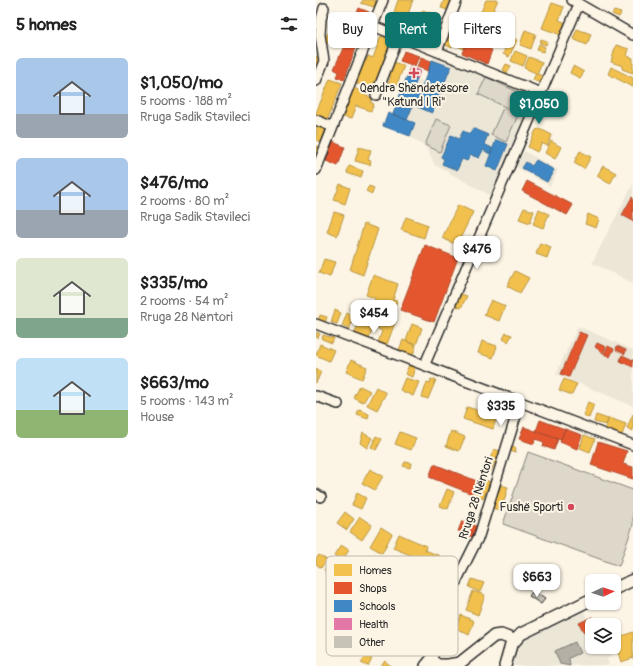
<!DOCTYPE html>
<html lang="en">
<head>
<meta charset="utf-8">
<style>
	body { margin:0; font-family:Pangolin,sans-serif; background:#f2f2f2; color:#222; height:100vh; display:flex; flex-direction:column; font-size:15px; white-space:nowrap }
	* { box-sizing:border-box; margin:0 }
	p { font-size:13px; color:#767676 }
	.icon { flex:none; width:22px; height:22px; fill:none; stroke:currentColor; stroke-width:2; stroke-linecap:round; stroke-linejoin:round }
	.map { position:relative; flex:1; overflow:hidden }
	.sheet { display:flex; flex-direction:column; background:#fff; width:316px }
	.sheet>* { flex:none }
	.banner { position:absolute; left:12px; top:12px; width:245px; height:36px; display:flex; gap:8px }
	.needle { width:26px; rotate:86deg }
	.buttons { position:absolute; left:269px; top:574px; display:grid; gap:8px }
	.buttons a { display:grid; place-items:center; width:36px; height:36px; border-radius:6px; background:#fff; box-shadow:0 1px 3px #0004; font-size:20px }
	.price { position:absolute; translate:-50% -34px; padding:0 9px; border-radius:8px; background:#fff; color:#222; font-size:13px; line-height:26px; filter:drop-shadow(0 1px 2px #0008) }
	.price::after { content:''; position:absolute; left:50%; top:24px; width:12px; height:9px; margin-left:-6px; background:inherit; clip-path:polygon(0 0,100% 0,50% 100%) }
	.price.selected { background:#0f766e; color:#fff }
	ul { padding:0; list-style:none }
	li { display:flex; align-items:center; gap:12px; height:100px; padding:0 16px }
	li span { display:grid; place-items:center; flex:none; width:112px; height:80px; border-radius:6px; color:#555 }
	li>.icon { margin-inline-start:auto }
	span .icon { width:48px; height:48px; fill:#fffc; stroke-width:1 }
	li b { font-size:17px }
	h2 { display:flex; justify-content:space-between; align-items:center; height:48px; padding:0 16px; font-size:17px }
	.tag { padding:0 14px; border-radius:6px; background:#fff; box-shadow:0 1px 3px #0004; font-size:14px; line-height:36px }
	.tag.selected { background:#0f766e; color:#fff }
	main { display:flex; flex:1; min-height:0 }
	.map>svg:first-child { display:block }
	.built { fill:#ece6d7 }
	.green { fill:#ded8ca; stroke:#84827a }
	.water { fill:#b4b0a5; stroke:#7d7b74 }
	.homes { fill:#f2c14e; stroke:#b69444 }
	.shops { fill:#e4572e; stroke:#ac4a2d }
	.schools { fill:#3f88c5; stroke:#396c97 }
	.health { fill:#e377a8; stroke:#ac6082 }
	.building { fill:#c8c3b7; stroke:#2b2b2b }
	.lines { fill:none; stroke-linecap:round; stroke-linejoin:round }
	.minor-casing { stroke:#2b2b2b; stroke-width:12 }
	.major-casing { stroke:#2b2b2b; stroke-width:14 }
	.minor { stroke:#fcf5e5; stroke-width:9 }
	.major { stroke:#fcf5e5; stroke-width:11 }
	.poi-dot { fill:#d1495b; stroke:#fcf5e5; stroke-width:1.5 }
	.labels { text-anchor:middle; stroke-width:4; stroke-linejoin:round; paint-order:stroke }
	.poi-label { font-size:12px; fill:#2b2b2b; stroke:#fcf5e5 }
	.street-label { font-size:12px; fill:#2b2b2b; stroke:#fcf5e5 }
	.key { fill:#fcf5e5; stroke:#bdb8ad; stroke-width:1 }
	.key-label { font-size:11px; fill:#2b2b2b }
</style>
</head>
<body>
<main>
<section class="sheet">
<h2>5 homes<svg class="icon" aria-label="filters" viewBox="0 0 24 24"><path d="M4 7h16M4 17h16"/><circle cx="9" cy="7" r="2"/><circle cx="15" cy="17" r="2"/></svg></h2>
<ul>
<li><span style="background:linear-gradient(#a9c7e8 70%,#9aa5b1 0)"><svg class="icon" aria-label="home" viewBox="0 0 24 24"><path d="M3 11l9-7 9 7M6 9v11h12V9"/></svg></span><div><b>$1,050/mo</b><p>5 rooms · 188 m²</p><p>Rruga Sadik Stavileci</p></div></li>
<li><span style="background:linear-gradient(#a9c7e8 65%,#9aa5b1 0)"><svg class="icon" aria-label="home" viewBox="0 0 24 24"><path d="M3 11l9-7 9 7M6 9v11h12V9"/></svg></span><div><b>$476/mo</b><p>2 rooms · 80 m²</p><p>Rruga Sadik Stavileci</p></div></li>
<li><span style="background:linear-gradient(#dfe7d0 75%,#7fa58c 0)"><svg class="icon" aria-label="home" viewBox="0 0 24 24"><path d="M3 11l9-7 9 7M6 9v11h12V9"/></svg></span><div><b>$335/mo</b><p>2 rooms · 54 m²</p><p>Rruga 28 Nëntori</p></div></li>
<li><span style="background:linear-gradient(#bfe0f5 65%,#8fb573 0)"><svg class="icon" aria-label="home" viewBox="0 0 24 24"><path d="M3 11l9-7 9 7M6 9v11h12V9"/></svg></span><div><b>$663/mo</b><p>5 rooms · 143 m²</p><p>House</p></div></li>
</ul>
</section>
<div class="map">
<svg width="317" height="666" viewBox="0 0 317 666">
	<rect width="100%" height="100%" fill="#fcf5e5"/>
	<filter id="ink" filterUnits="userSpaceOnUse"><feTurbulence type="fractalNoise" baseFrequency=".025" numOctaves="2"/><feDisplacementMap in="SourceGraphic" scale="8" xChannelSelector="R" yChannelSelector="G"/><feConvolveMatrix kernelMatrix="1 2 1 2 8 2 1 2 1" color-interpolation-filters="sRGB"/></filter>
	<g filter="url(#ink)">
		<path class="built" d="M118 55 220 96 177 197 119 165 110 148 94 136 67 126 72 113 77 114 91 76 108 82Z
			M208 151 242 170 234 186 200 167Z
			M317 184V283L276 263Z
			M262 326 317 350V406L240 374Z
			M265 606 272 618 277 615 281 625H276V647H291L295 657 291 659 293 665 198 666 197 651 206 637Z"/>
		<path class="green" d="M170 77 206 94 198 111 162 94Z
			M187 108 202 115 190 142 175 135Z
			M120 119 135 125 124 152 109 145Z
			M212 452 317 490V525L303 566 187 524Z"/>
		<path class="water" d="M259 642 264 653 253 658 254 666 244 664 239 651Z"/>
		<path class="homes" d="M47 0H58L60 2 58 7 45 3Z
			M82 0H97L91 17 78 12Z
			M128 0H139L135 11 125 8Z
			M170 0H182L174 17 165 12Z
			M236 3 248 7 243 20 250 23 245 35 226 28Z
			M107 10 117 14 114 22 103 18Z
			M298 11 305 13 303 17 296 14Z
			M144 14 156 18 152 30 140 26Z
			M17 21 28 24 26 30 15 27Z
			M91 22 103 25 105 22 114 25 108 40 91 33 93 27 89 26Z
			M116 24 125 27 123 33 114 29Z
			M261 29 275 34 271 45 257 39Z
			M14 30 18 32 11 44 7 41Z
			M135 30 152 37 148 49 137 44 136 48 129 45Z
			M209 30 220 34 215 49 204 45Z
			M189 34 201 40 193 57 187 54 189 49 183 46Z
			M65 36 78 41 56 92 44 88 45 85 38 82 46 60 50 61 52 56 57 58Z
			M225 39 231 41 230 45 224 43Z
			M223 44 229 47 227 52 221 50Z
			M300 45 313 49 311 56 317 58V73L306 69 307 66 295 62Z
			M199 51 211 56 207 66 195 61Z
			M0 56 5 58 0 70Z
			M213 57 226 62 221 74 227 76 224 83 217 80 220 73 208 68Z
			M78 62 88 66 80 87 72 84 75 76 70 74Z
			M190 64 195 66 191 73 187 70Z
			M257 66 268 72 264 78 254 73Z
			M295 67 317 78V87L292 74Z
			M14 79 26 83 11 121 0 116V113Z
			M37 88 51 93 50 96 56 98 55 103 58 104 55 111 40 106 35 119 27 117Z
			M1 126 10 129 5 142 0 140Z
			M224 129 236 135 231 146 226 143 221 152 212 147 220 130Z
			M235 141 245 147 239 159 229 153Z
			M0 146 3 147 0 156Z
			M43 147 55 150 52 160 55 161 54 165 39 161Z
			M264 151 275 157 268 169 258 163Z
			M33 166 47 171 45 178 31 173Z
			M287 166 300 173 294 184 281 176Z
			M24 184 34 188 29 204 18 200Z
			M53 186 58 188 56 194 50 191Z
			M142 205 157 212 141 245 126 238Z
			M208 208 218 211 214 223 203 219Z
			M223 209 233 214 227 228 217 224Z
			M18 212 28 215 21 236 11 232Z
			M272 214 283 219 280 228 269 224Z
			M90 217 112 225 108 238 85 230Z
			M48 224 62 229 47 275 34 270Z
			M224 243 235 247 231 258 220 254Z
			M8 259 19 262 14 277 3 273Z
			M199 271 213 278 204 293 191 286Z
			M57 275 82 284 77 300 81 301 79 306 74 304 71 311 56 306 59 298 50 295Z
			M145 294 151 296 145 308 140 306Z
			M175 300 189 306 183 321 168 315Z
			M38 301 50 306 46 315 34 310Z
			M52 308 64 313 62 319 49 314Z
			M19 310 25 313 21 324 15 322Z
			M31 313 39 316 33 329 26 326Z
			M4 315 11 317 9 323 2 321Z
			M67 315 80 320 70 347 62 343 66 331 62 329Z
			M43 323 57 328 52 341 37 336Z
			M96 324 106 328 100 345 90 341Z
			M1 332 4 334 2 338 0 337Z
			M190 333 196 335 192 342 187 339Z
			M7 335 18 338 16 343 6 339Z
			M87 340 100 346 97 355 83 350Z
			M166 341 181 346 177 358 162 353Z
			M4 344 18 350 13 361 0 355Z
			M35 360 51 367 46 379 30 372Z
			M93 365 99 367 96 377 89 374Z
			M0 369 5 372 0 383Z
			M89 378 103 382 97 396 84 390Z
			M115 379 120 380 112 399 106 397 111 382 114 383Z
			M248 379 261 384 256 395 243 390Z
			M44 386 54 391 47 403 38 398Z
			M60 387 70 393 61 410 51 405Z
			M272 402 278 404 273 418 267 415Z
			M151 407 181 416 177 429 147 419Z
			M43 410 53 414 52 419 41 415Z
			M317 414V431L311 428Z
			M280 415 292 419 290 425 278 422Z
			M293 418 310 424 306 435 289 429Z
			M135 431 149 437 143 451 130 446Z
			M84 432 100 438 95 450 79 444Z
			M47 433 56 438 51 448 44 443Z
			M268 435 279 439 274 452 264 448Z
			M60 436 66 439 60 450 55 447Z
			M196 447 200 448 199 453 195 451Z
			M178 449 184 451 175 471 170 469Z
			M89 462 95 463 94 468 87 466Z
			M54 469 67 476 59 490 46 483Z
			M167 479 174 482 167 499 156 494 160 485 164 487Z
			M185 485 192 487 185 511 177 508Z
			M131 489 138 492 132 509 124 506Z
			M41 493 50 498 45 509 36 505Z
			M29 512 38 519 31 530 21 523Z
			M44 517 56 525 46 540 34 532Z
			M65 527 76 534 66 553 54 546Z
			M83 534 110 546 109 550 124 556 121 564 117 563 111 580 98 575 104 559 77 548Z
			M25 545 33 550 26 561 18 556Z
			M3 555 11 560 5 568 0 564V559Z
			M15 561 24 567 18 576 8 570Z
			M156 579 168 583 164 592 153 587Z
			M157 591 169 595 162 615 150 610Z
			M145 615 158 621 153 635 140 628Z
			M317 632V658L305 662 298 639Z
			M50 655 56 659 52 666 45 663Z
			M69 661 75 666H65Z"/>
		<path class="shops" d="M43 8 53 12 47 27 36 23Z
			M161 17 174 22 173 25 178 28 170 47 176 50 171 64 146 53Z
			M34 32 44 36 28 80 21 77 23 72 18 69Z
			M88 51 103 56 99 66 84 61Z
			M105 57 115 61 112 71 101 67Z
			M17 142 29 147 22 166 10 161Z
			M211 181 257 205 251 215 206 191Z
			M316 197 317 198V221L306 215Z
			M109 245 142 258 118 322 84 310Z
			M263 332 271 335 253 377 245 374Z
			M281 343 290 347 287 353 279 347Z
			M292 346 298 349 294 357 288 354Z
			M301 346 310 350 309 354 300 350Z
			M306 355 317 360V367L304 361Z
			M224 420 249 429 245 440 220 431Z
			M208 427 242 439 238 450 227 446 228 442 219 439 218 444 203 439Z
			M249 429 266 435 261 449 244 442Z
			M282 442 311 451 307 464 317 467V479L275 465Z
			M118 464 161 481 156 494 113 477Z
			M146 521 160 526 156 537 142 531Z
			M276 617 280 625H276V633L274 630 268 633 263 623Z"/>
		<path class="schools" d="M116 60 135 67 116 113 97 105 91 120 77 114 91 76 101 79 98 87 105 90Z
			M72 113 99 123 94 136 67 126Z
			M157 128 172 135 168 144 176 148 174 154 167 150 163 158 155 155 151 161 146 159 141 170 126 164 128 159 125 157 135 135 143 139 147 131 154 134Z
			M180 140 192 144 181 171 170 166Z
			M220 160 238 170 231 182 206 168 210 162 216 166Z"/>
		<path class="health" d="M94 67 104 71 101 79 91 76Z"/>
		<path class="building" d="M217 591 229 599 225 604 213 596Z"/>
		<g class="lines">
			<g class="minor-casing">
				<path id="minor" d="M256 0 317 35
					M57 26 225 93
					M121 51 141 0
					M0 81 8 61 4 35 5 19 8 8
					M60 95 83 36
					M0 120 17 127
					M0 170 67 0
					M0 324 317 445
					M109 364 263 4
					M0 396 22 404
					M0 494 5 497
					M115 660 122 642 138 586 163 536 204 403"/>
			</g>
			<g class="major-casing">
				<path id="major" d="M298 589 317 580
					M122 665H132L144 663
					M110 666 115 660 123 666
					M140 666 178 636 185 635 198 640
					M189 666 195 645 205 634 276 599"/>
			</g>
			<use href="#minor" class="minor"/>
			<use href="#major" class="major"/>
		</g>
	</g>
	<g class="poi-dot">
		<path d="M96 67h4v4h4v4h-4v4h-4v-4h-4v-4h4z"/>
		<circle cx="255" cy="507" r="4"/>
	</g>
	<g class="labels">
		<g class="poi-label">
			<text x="98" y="92">Qendra Shëndetësore<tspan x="98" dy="14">"Katund I Ri"</tspan></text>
			<text x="247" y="511" text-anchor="end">Fushë Sporti</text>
		</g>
		<g class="street-label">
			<text transform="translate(160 498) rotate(-72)" y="4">Rruga 28 Nëntori</text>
		</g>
	</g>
	<rect x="10" y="556" width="132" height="100" rx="6" class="key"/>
	<rect x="18" y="564" width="18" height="12" fill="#f2c14e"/>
	<rect x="18" y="582" width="18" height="12" fill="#e4572e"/>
	<rect x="18" y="600" width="18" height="12" fill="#3f88c5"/>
	<rect x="18" y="618" width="18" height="12" fill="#e377a8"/>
	<rect x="18" y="636" width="18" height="12" fill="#c8c3b7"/>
	<g class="key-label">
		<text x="43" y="574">Homes</text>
		<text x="43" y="592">Shops</text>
		<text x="43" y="610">Schools</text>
		<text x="43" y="628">Health</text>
		<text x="43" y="646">Other</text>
	</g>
</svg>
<div class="buttons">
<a><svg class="needle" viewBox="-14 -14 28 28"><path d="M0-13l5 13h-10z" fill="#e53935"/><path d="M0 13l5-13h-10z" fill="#767676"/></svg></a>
<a><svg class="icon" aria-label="layers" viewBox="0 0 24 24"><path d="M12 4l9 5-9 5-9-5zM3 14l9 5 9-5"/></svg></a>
</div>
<b class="price selected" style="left:223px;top:125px">$1,050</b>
<b class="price" style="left:161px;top:270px">$476</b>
<b class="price" style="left:58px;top:334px">$454</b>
<b class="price" style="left:185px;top:427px">$335</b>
<b class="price" style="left:221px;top:598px">$663</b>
<div class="banner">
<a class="tag">Buy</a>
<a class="tag selected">Rent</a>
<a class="tag">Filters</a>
</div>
</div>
</main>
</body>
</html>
